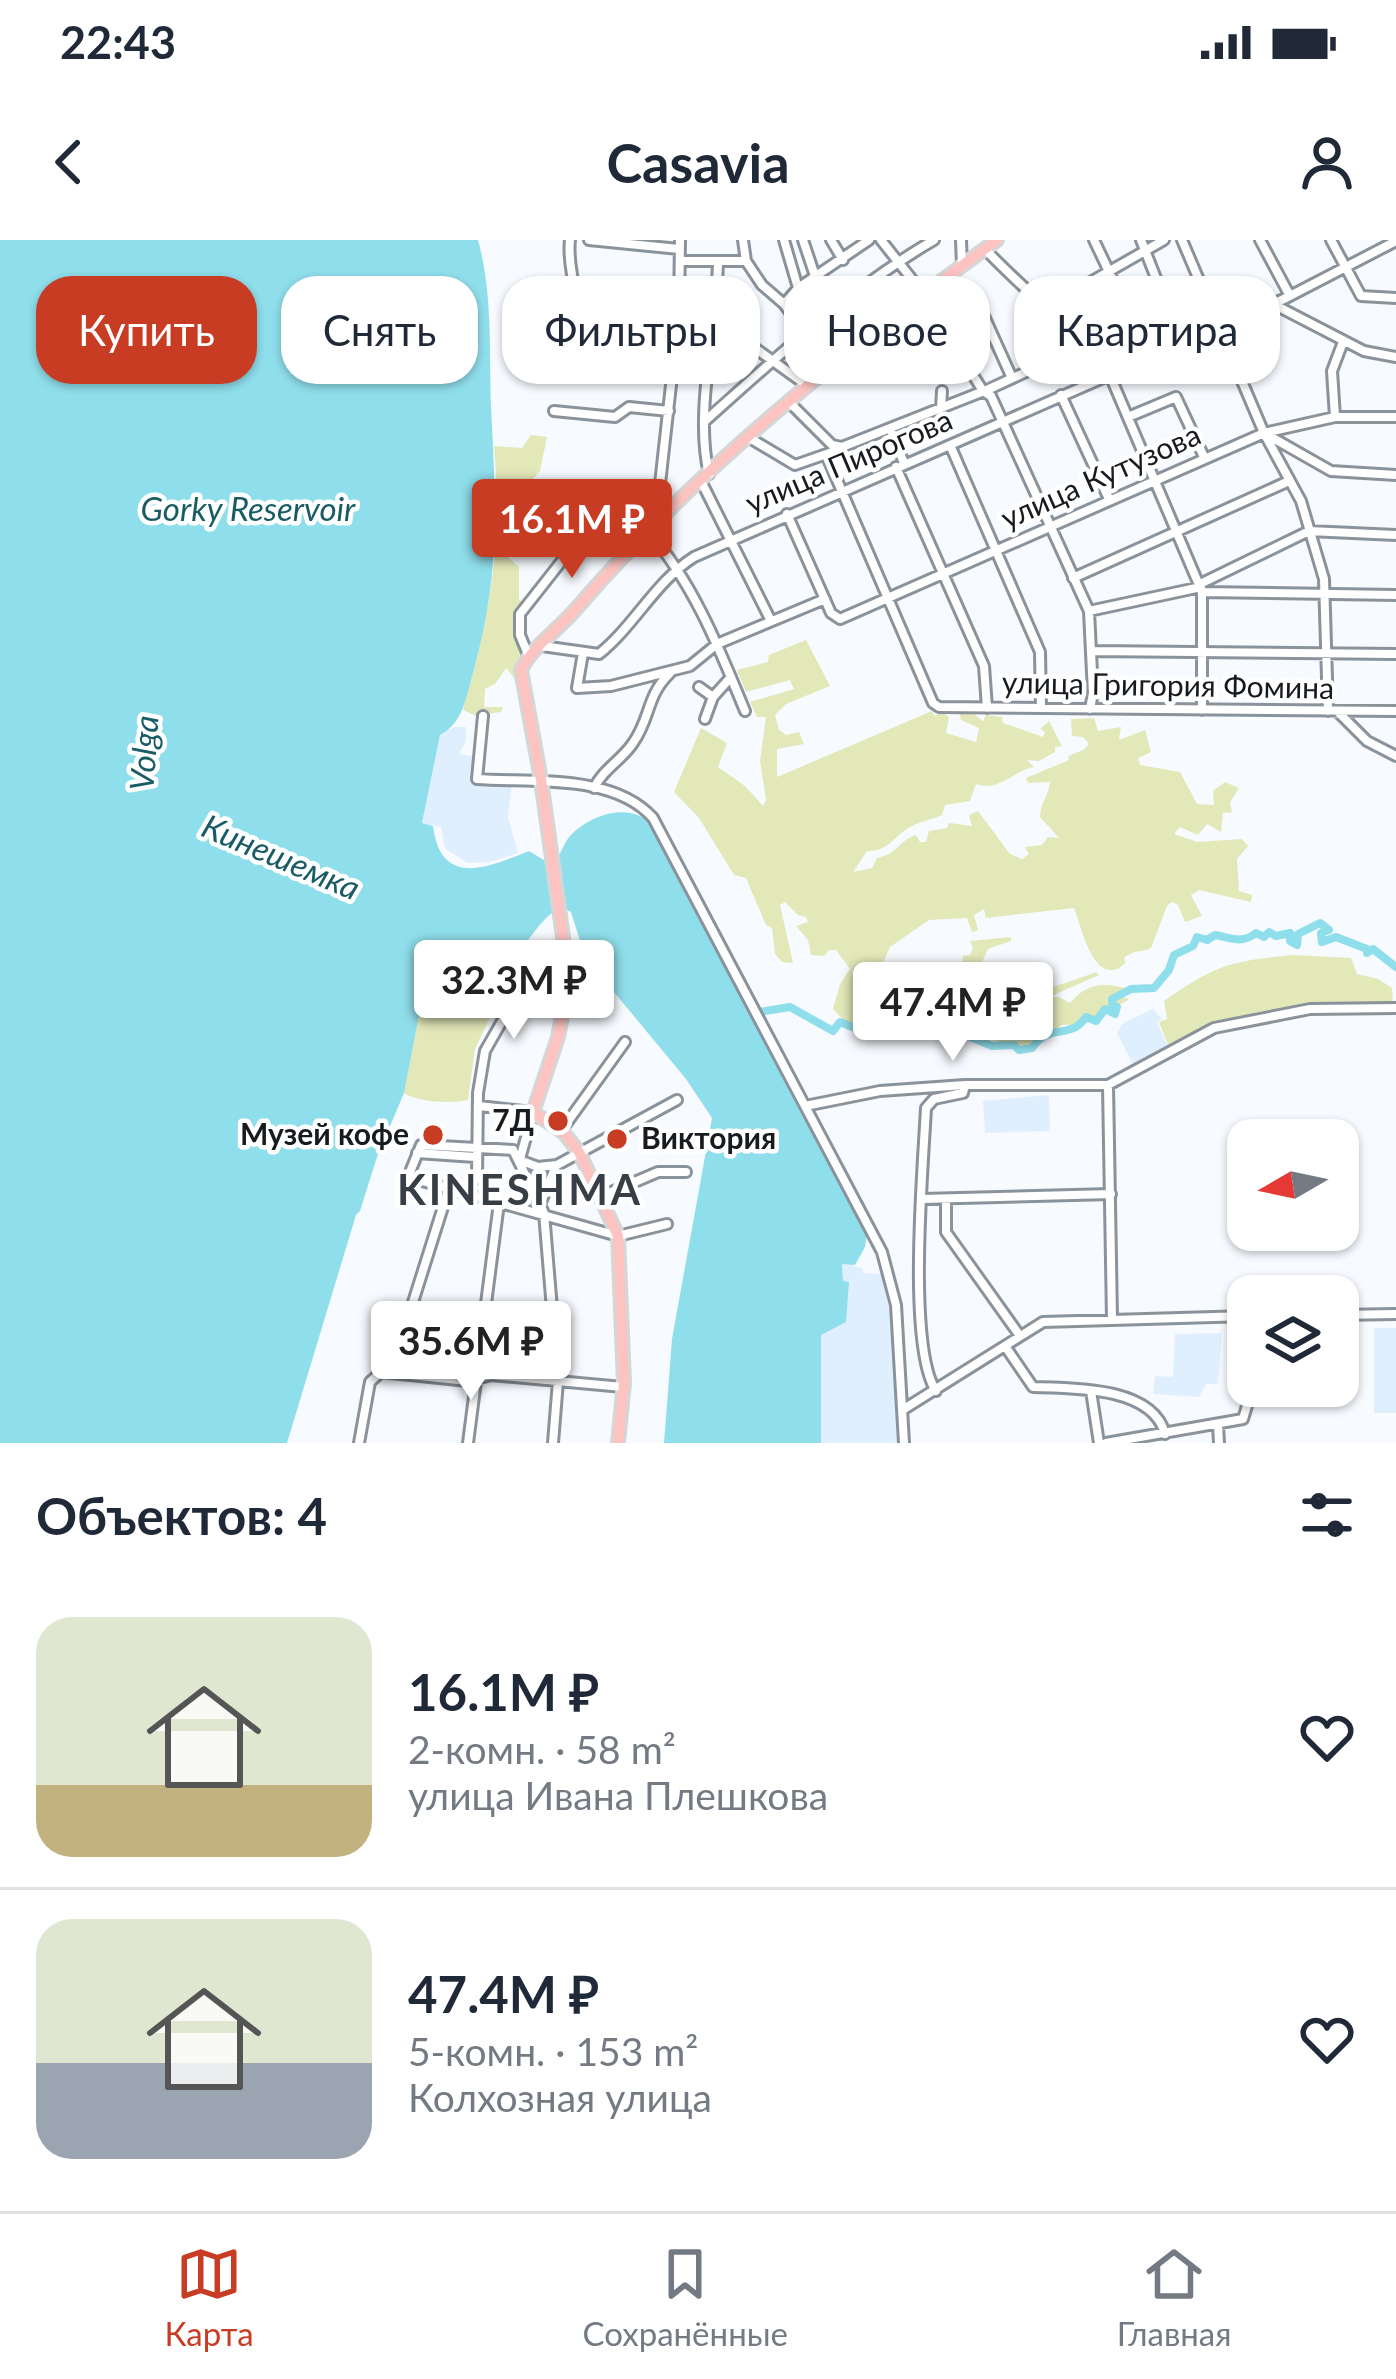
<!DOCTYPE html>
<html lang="ru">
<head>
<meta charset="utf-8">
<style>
	body { margin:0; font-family:Lato,sans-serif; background:#f2f2f3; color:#1f2937; height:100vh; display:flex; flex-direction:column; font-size:45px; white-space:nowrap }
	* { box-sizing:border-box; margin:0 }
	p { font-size:39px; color:#747a83 }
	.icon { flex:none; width:66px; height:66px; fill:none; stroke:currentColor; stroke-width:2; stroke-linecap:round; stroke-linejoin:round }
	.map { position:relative; height:1203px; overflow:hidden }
	.panel { display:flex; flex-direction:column; background:#fff; flex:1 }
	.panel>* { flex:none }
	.top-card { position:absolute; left:36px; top:36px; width:1326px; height:108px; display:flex; gap:24px }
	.needle { width:78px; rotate:261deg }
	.tools { position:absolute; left:1227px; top:879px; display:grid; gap:24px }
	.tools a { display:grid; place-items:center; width:132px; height:132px; border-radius:24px; background:#fff; box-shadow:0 3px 9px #0004; font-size:60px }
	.price { position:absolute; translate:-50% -102px; padding:0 27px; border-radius:12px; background:#fff; color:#222; font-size:39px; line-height:78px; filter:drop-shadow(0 3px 6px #0008) }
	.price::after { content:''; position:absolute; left:50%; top:72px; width:36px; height:27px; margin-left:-18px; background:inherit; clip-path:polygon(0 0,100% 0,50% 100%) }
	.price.current { background:#c73c22; color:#fff }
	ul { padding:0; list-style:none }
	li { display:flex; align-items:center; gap:36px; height:300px; padding:0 36px }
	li+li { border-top:3px solid #e0e1e3 }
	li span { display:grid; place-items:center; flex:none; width:336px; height:240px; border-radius:36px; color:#555 }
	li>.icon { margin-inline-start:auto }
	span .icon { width:144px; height:144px; fill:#fffc; stroke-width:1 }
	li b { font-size:51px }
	h2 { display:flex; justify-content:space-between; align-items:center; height:144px; padding:0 36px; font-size:51px }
	.pill { padding:0 42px; border-radius:36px; background:#fff; box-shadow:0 3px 9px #0004; font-size:42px; line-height:108px }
	.pill.current { background:#c73c22; color:#fff }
	.status { display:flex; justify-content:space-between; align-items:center; height:84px; padding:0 60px; background:#fff; direction:ltr }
	.status svg { height:33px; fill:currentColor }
	header { display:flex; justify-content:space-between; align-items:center; height:156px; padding:0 36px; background:#fff; font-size:54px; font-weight:700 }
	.tabs { display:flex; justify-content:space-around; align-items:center; height:168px; border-top:3px solid #e0e1e3; background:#fff; font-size:33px; color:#747a83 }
	.tabs a { display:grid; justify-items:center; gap:6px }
	.tabs .current { color:#c73c22 }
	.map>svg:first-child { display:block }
	.built { fill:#e0effe }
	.green { fill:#e3e8b9 }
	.water { fill:#8fdeeb }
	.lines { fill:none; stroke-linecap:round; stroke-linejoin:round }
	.river { stroke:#8fdeeb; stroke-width:8 }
	.minor-casing { stroke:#8a939c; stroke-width:14 }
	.major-casing { stroke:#d5d6d6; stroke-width:16 }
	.minor { stroke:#fff; stroke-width:8 }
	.major { stroke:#fdc3c1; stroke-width:10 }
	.poi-dot { fill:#c73c22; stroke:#fff; stroke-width:4.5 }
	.labels { text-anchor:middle; stroke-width:9; stroke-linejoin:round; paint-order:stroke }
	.street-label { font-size:30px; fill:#171a1e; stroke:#fff }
	.poi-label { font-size:30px; font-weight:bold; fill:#171a1e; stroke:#fff; text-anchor:end }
	.water-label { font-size:33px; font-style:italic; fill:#1a5c65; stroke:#fff }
	.district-label { font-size:42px; font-weight:bold; letter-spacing:3px; fill:#373e46; stroke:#fff }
</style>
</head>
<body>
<div class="status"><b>22:43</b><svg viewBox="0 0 49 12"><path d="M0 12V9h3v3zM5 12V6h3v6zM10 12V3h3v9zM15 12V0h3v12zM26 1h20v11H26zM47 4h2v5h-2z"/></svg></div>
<header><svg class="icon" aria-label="back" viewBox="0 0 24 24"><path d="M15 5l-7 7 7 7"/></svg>Casavia<svg class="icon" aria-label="person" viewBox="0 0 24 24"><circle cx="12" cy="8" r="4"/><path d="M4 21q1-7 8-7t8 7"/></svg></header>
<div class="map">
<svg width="1396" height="1203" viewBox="0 0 1396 1203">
	<rect width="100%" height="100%" fill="#f7fafe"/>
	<path class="built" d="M454 487H466V501L459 514 477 517 478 536 512 543 508 577 518 613 490 622 467 623 445 608 441 587 422 583 440 495Z
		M1153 769 1162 779 1157 782 1169 809 1134 827 1117 793 1123 783Z
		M1049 855 1050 891 985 893 983 861Z
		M842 1023 862 1028 863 1033 884 1034 894 1107 898 1203H821V1094L846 1081 848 1042H843Z
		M1374 1088H1396V1173H1374Z
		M1222 1093 1218 1144H1206L1199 1157 1153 1154 1155 1136 1173 1137 1175 1094Z"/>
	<path class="green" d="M531 195 547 197 540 231 524 249 513 250 511 265 523 267 508 317 519 327V359L523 363 518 372 524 415 516 422V440L506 428 495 444 485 449 484 467H503L501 472 486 474 485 480 463 470C490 372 503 308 494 206L522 208Z
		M806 400 830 446 786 464 775 475 779 490 786 495 799 492 804 504 777 509V537L932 471 935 476 941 471 949 477 946 493 976 502 979 488 961 480 959 473 974 474 983 481 986 475 1002 477 1003 483 1043 497 1045 492 1040 489 1049 481 1062 506 1055 507V512L1039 521 1027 520 1034 527C1011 532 999 552 976 544L970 561 945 565 942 575C932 580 921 581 912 586 894 595 889 612 867 611L853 632 872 628 877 618C898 614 899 600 916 595L920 602H926L929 591 947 588 949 583 972 586 969 575 978 571 1010 614 1022 619 1029 614 1025 607 1042 605 1048 597 1059 598 1040 577C1040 562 1049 556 1050 542L1028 543 1026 538 1069 520 1068 516 1083 510 1089 504 1083 497 1072 496 1071 479 1094 478 1098 491 1121 487 1119 500 1145 490 1151 512 1138 518 1140 525 1180 532 1197 564 1214 565 1213 551 1225 542 1239 548 1230 562 1232 572 1223 573 1221 592 1207 584 1198 595 1180 587 1174 594 1197 602 1242 599 1248 606 1237 619 1239 651 1252 655 1251 662 1199 650 1191 655 1202 676 1185 682 1178 665 1172 662 1167 666 1151 708C1145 711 1138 711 1132 713 1115 721 1134 719 1119 728 1091 743 1079 677 1074 668L986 678 984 669 974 675 978 690 972 692 967 678 929 680 890 707 878 734H896L929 744 962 729 963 716 970 715 973 708 970 701 1011 697V701L988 709 973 742V751C1019 760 1053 748 1096 732L1099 735 1049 757H1059L1070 763C1086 744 1101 742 1125 748L1120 756 1129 759 1123 763 1080 785H1061C1027 820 1005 800 966 791 936 785 902 781 871 779 857 790 843 782 833 769L840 744 850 729 836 710H829L824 716 811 715 808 700 796 686 808 682 806 677 798 675 785 662 780 665 793 723 782 722 775 714 772 688 766 685 746 638 734 635 699 578 674 552 701 488 727 503 718 527 745 546 763 566 766 560 760 521 766 477H757L750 462 794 449 790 440 746 452 737 430 768 422 769 415Z
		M1293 715 1351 718 1357 734 1378 739 1392 748 1393 766C1315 762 1239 769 1168 805L1159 782 1167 779 1164 761C1215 725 1230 721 1293 715Z
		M433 734 497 745 501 754 475 809 468 860C450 864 418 862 404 853L426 739Z"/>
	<path class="water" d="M0 0H478C493 55 489 110 491 166 496 270 501 331 473 433 466 458 463 483 440 495L422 583 433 586C441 649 489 627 529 611L547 622 555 621C561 614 564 603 570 596 590 575 628 562 650 583L867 994 865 1007 855 1025 842 1024 843 1041 849 1042 846 1082 821 1095V1203H664L672 1099 712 878 686 839 585 717 571 672 561 667C535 680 515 725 496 747L439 734 426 739 404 853 377 917 360 971 356 975 287 1203H0Z"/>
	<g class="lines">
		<path class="river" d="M759 772 790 767 833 791 840 782 855 788 869 779 903 788 961 793 992 806 1014 805 1019 810 1032 808C1049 782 1070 801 1086 777L1096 781 1105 769 1115 774 1117 767 1112 764V759L1131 749 1154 748 1169 730 1174 715 1193 706 1197 697 1207 700 1215 695C1229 697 1241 705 1256 693L1264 697 1269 692 1276 696 1290 693V701L1297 705 1298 694 1320 683 1329 690 1321 693 1322 702 1336 697 1367 709V713L1373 709 1396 727"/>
		<g class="minor-casing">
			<path id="minor" d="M570 0C567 24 576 41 574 63
				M589 0 679 9
				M743 0 746 21
				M784 0 798 48
				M803 0 815 36
				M831 0 843 20
				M881 0 918 47 983 151 991 156 1089 371 1093 453 1090 469
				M961 0 962 26
				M1094 0 1149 116
				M1141 0 1181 102
				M1182 0 1264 193 1301 261 1324 339 1328 471
				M1260 0 1290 56
				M1331 0 1361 56 1396 58
				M985 9C1025 52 1073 87 1109 133L1202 352V470
				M681 21H746L762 45 784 64 829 125
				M542 60 701 76 734 93 805 144
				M785 63 798 48 869 0
				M1273 64 1364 111 1396 117
				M1193 74 1202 93
				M984 76 1012 138
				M1186 82 1202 74
				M1087 103 1080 48 1164 0
				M1061 155 1109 259
				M788 161 832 205 842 207 989 149 1087 104
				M941 168 942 151
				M554 171 615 177 629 167 669 171
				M1128 177 1176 157 1204 217
				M1335 177 1332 131 1343 102
				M704 182C777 117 848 50 934 0
				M890 188 904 223
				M1266 194 1331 231 1396 235
				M748 197 795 225 835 211
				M950 205 1040 412 1041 468
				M841 207 828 219 933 463 939 467 1396 471
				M896 227 984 426 987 468
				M709 234C694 172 717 87 718 21
				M701 241 771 381
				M787 274 831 373 840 379 1264 193 1335 177H1396
				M656 280 679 73 680 0
				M647 290C693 342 719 408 745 471
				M1073 338 1289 241
				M1200 344 1309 291 1396 295
				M1202 352 1396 355
				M1089 371 1201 347
				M542 406 599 414C635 385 655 342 694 317L1286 58 1396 1
				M1092 411 1396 414
				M583 413 577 448 611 446 690 426 717 404 825 359
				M529 417 520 395V374L605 266 641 297
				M699 447 713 457
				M1337 471 1367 501 1396 516
				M483 476 477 539C531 543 613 533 653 578L882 1012 896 1065 904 1203
				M705 479 713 457 731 437
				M594 548C603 529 621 521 633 503 651 478 646 456 670 433
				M1108 845 1112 1079
				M479 866 533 872 520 919
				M805 866 880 851 965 845H1108L1214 788 1310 769 1396 768
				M561 891 625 802
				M513 910 421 905 408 937 618 996 667 984
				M513 910 544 973 558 1141 553 1203
				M417 913 475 917
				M522 921 538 927 557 925 677 860
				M477 939 478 853 485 811 525 741
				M602 956 658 932H686
				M922 959 1111 954
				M946 960V992L1020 1096
				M541 962 556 926
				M1338 1075 1396 1074
				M1005 1106 1033 1147C1071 1148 1153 1146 1165 1194
				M391 1132 449 948
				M936 1151C907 1106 923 928 926 868L934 859 963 853 965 845
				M1091 1151 1099 1203
				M904 1169 1043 1082 1248 1076
				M1218 1185 1219 1203
				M359 1203 370 1142 381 1132 468 1141 491 1135 623 1147
				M468 1203 499 963
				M1106 1203 1243 1179 1253 1146"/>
		</g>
		<g class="major-casing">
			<path id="major" d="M618 1203 624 1143 618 996 579 912 564 893 533 872 558 797 569 740 541 540 521 430C531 408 559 389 576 369 698 227 846 110 997 0"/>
		</g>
		<use href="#minor" class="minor"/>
		<use href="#major" class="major"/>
	</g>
	<g class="poi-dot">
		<circle cx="558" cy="881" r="12"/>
		<circle cx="433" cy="895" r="12"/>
		<circle cx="617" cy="899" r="12"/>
	</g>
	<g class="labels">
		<g class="street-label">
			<text transform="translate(849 222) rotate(-23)" y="10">улица Пирогова</text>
			<text transform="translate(1101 237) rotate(-24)" y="10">улица Кутузова</text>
			<text transform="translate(1168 446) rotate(1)" y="10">улица Григория Фомина</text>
		</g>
		<g class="poi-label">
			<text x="534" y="891">7Д</text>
			<text x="409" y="905">Музей кофе</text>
			<text x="641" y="909" text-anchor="start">Виктория</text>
		</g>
		<g class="water-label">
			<text x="248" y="281">Gorky Reservoir</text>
			<text transform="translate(144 513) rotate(-86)" y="12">Volga</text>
			<text transform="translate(281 617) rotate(23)" y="12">Кинешемка</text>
		</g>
		<g class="district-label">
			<text x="520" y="965">KINESHMA</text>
		</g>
	</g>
</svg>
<div class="tools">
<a><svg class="needle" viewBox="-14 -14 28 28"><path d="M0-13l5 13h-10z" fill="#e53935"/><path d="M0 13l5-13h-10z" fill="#747a83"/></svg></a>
<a><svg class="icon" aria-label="layers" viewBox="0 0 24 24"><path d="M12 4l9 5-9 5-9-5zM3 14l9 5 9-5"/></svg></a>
</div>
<b class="price current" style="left:572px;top:341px">16.1M ₽</b>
<b class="price" style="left:514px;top:802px">32.3M ₽</b>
<b class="price" style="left:953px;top:824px">47.4M ₽</b>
<b class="price" style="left:471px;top:1163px">35.6M ₽</b>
<div class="top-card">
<a class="pill current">Купить</a>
<a class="pill">Снять</a>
<a class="pill">Фильтры</a>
<a class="pill">Новое</a>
<a class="pill">Квартира</a>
</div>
</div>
<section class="panel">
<h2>Объектов: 4<svg class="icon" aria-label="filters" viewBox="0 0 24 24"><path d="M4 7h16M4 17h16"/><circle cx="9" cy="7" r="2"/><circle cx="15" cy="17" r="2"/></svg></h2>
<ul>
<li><span style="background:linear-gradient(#dfe7d0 70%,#c2b280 0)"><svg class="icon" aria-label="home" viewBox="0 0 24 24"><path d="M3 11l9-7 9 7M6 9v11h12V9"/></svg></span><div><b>16.1M ₽</b><p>2-комн. · 58 m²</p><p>улица Ивана Плешкова</p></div><svg class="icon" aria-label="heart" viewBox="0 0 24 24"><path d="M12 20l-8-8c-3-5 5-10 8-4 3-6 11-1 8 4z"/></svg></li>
<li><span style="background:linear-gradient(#dfe7d0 60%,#9aa5b1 0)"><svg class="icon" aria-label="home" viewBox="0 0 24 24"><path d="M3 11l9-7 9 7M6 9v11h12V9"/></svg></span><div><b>47.4M ₽</b><p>5-комн. · 153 m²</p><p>Колхозная улица</p></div><svg class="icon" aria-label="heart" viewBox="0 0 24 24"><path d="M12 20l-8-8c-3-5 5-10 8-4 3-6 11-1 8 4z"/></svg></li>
</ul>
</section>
<nav class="tabs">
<a class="current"><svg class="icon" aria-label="map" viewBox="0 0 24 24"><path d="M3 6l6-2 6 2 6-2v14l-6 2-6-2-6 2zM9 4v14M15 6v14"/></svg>Карта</a>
<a><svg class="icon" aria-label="saved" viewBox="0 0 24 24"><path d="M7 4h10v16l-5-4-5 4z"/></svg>Сохранённые</a>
<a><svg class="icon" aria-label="home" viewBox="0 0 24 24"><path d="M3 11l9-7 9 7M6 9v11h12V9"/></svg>Главная</a>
</nav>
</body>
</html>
